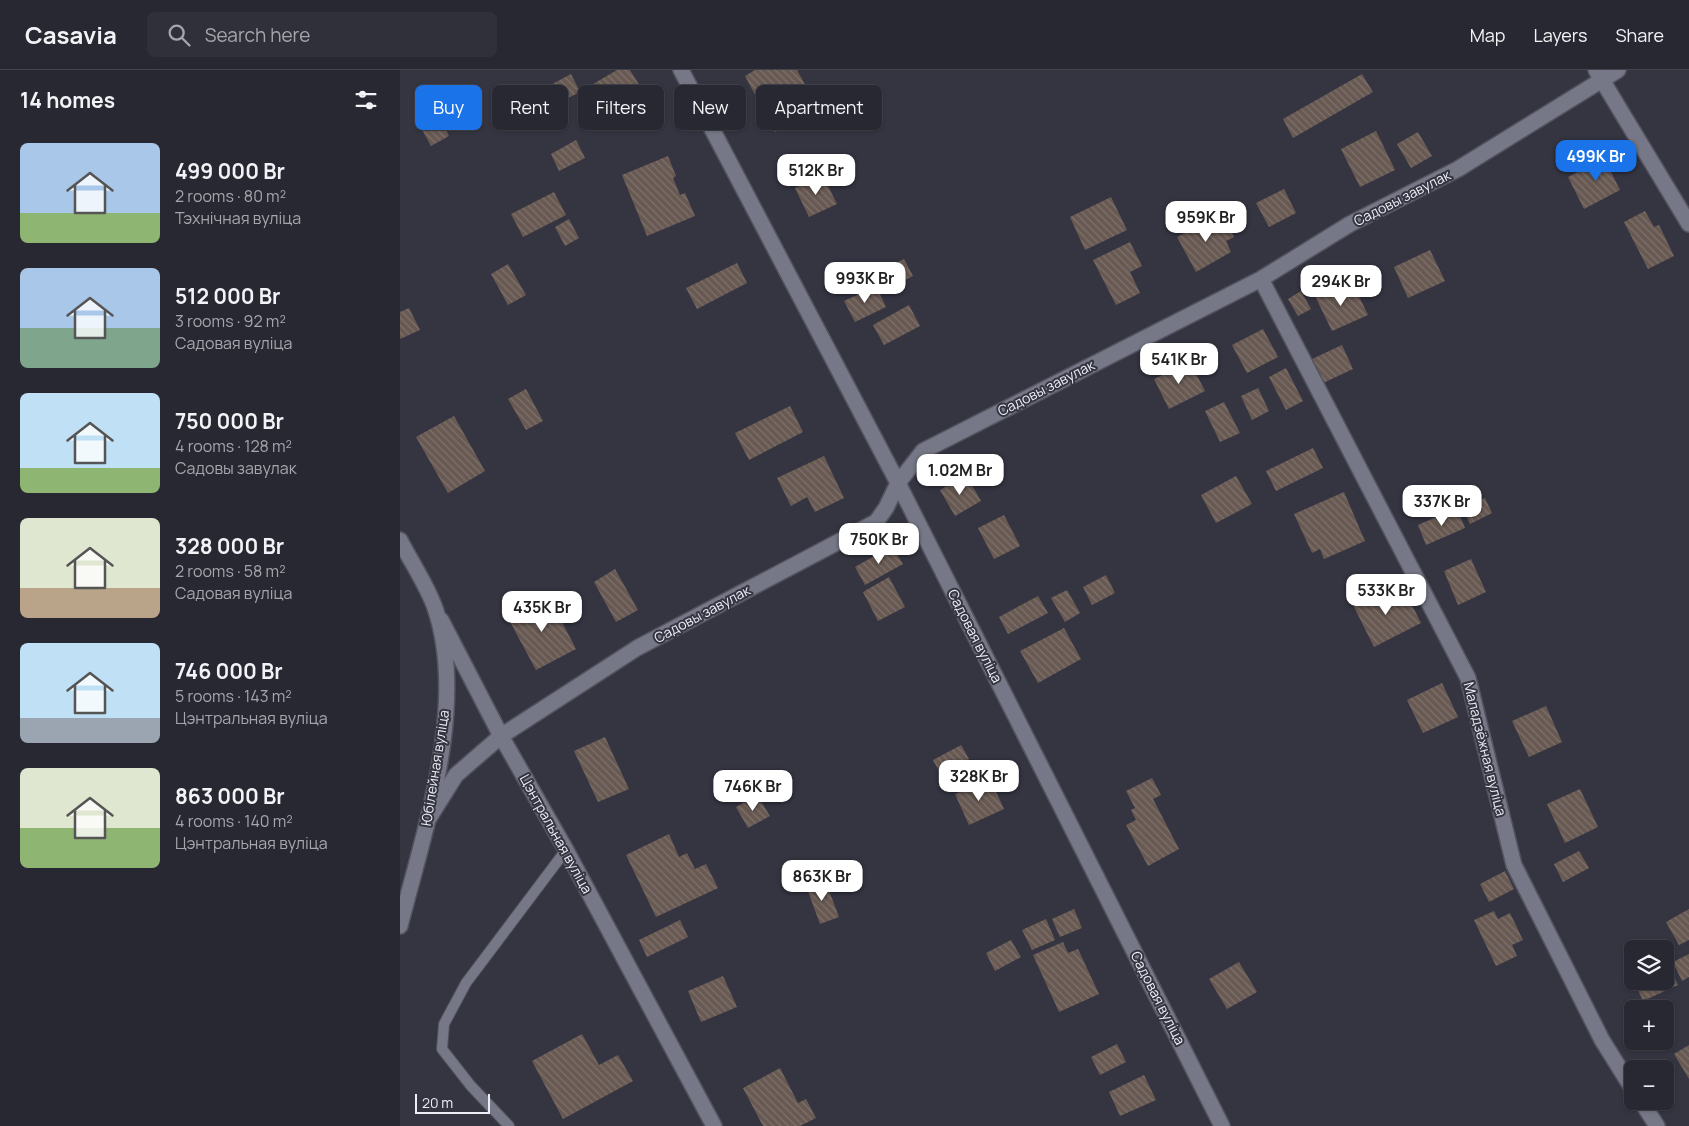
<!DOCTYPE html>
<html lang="en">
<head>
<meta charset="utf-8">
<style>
	body { margin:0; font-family:Manrope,sans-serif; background:#30303a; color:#f1f3f6; height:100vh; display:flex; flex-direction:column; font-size:19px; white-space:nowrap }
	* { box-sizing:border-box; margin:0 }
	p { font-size:16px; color:#a5a6ac }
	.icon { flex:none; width:28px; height:28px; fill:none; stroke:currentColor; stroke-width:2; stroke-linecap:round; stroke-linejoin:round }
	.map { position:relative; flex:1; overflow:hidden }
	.details { display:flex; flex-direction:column; background:#282832; width:400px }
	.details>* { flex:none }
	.hud { position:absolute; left:15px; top:15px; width:475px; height:45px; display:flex; gap:10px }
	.fabs { position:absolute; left:1224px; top:870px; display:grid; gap:10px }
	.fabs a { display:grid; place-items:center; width:50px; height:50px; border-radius:8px; background:#282832; box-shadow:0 1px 4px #0004,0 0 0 1px #44444d; font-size:25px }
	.scale { position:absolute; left:15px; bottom:12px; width:75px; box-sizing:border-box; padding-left:5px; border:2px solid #ededf6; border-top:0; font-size:14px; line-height:18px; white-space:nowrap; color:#ededf6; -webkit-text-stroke:4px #353542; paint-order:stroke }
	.price { position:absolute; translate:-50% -42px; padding:0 11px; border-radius:10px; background:#fff; color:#222; font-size:16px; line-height:32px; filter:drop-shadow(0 1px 2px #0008) }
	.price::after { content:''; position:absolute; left:50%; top:30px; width:15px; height:11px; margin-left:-8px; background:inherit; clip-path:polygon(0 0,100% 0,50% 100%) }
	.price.selected { background:#1a73e8; color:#fff }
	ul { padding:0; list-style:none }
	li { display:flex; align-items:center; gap:15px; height:125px; padding:0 20px }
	li span { display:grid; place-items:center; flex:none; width:140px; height:100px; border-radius:8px; color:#555 }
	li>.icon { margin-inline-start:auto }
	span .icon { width:60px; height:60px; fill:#fffc; stroke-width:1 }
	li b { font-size:21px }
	h2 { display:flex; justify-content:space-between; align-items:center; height:60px; padding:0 20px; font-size:21px }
	.tag { padding:0 18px; border-radius:8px; background:#282832; box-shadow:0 1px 4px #0004,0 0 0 1px #44444d; font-size:18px; line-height:45px }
	.tag.selected { background:#1a73e8; color:#fff }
	header { display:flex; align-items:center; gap:30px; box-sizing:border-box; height:70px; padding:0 25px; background:#282832; border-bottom:1px solid #44444d }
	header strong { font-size:24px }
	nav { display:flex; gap:28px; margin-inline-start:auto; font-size:18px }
	.search { width:350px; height:45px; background:#30303a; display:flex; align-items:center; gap:12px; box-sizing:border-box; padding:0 18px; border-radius:8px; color:#a5a6ac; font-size:19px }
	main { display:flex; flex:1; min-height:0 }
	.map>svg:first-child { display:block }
	.building { fill:url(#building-back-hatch) }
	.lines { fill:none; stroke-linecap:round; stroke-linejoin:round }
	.service-casing { stroke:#52535e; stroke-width:12 }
	.minor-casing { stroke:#52535e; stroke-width:18 }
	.secondary-casing { stroke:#52535e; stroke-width:18 }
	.service { stroke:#777887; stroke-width:10 }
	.minor { stroke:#777887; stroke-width:15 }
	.secondary { stroke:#777887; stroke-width:15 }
	.labels { text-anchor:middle; stroke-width:4; stroke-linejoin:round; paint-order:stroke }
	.street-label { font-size:14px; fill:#ededf6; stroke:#353542 }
</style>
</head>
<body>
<header>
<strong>Casavia</strong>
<div class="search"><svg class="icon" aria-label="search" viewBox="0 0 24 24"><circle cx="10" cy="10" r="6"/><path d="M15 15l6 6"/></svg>Search here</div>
<nav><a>Map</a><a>Layers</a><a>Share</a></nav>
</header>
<main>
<section class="details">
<h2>14 homes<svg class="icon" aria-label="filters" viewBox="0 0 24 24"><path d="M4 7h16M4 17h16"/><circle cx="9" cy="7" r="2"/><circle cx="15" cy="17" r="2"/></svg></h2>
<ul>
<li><span style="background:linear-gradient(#a9c7e8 70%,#8fb573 0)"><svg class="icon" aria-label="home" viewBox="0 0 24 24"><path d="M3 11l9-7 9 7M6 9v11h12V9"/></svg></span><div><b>499 000 Br</b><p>2 rooms · 80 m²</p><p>Тэхнічная вуліца</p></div></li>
<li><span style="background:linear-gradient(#a9c7e8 60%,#7fa58c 0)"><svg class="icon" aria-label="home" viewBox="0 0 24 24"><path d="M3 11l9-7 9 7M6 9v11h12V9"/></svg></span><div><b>512 000 Br</b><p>3 rooms · 92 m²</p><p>Садовая вуліца</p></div></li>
<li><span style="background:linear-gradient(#bfe0f5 75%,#8fb573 0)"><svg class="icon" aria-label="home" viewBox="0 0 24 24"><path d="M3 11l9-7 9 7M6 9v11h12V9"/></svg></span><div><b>750 000 Br</b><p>4 rooms · 128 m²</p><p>Садовы завулак</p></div></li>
<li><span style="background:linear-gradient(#dfe7d0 70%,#b9a48a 0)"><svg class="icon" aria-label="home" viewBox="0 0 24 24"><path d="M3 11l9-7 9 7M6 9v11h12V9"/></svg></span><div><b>328 000 Br</b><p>2 rooms · 58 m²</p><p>Садовая вуліца</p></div></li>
<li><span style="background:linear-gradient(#bfe0f5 75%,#9aa5b1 0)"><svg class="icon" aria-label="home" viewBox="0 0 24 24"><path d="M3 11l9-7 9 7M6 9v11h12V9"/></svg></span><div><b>746 000 Br</b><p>5 rooms · 143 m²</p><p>Цэнтральная вуліца</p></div></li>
<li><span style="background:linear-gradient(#dfe7d0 60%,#8fb573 0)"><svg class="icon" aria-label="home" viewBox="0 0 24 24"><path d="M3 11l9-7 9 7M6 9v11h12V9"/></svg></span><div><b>863 000 Br</b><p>4 rooms · 140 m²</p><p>Цэнтральная вуліца</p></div></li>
</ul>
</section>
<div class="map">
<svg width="1289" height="1056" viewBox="0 0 1289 1056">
	<defs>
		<pattern id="building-back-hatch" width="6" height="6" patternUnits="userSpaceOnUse" patternTransform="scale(1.25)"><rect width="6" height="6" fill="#685952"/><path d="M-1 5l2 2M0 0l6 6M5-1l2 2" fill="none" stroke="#7e716c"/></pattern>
	</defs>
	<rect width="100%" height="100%" fill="#353542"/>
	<path class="building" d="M217 0H230L248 29 209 52 188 17Z
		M355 0H397L418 38 375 62 345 6Z
		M171 4 180 22 154 35 145 18Z
		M962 4 973 22 893 68 883 49Z
		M32 35 49 66 31 76 14 45Z
		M976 61 995 100 960 117 941 79Z
		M1018 62 1032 86 1011 98 997 74Z
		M176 70 185 88 159 101 151 84Z
		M1214 84 1221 97 1211 102 1220 120 1184 139 1168 107Z
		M268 86 276 106 273 108 280 125 285 123 295 146 247 166 222 105Z
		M422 104 437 134 409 147 395 118Z
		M884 119 896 143 869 157 856 133Z
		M154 122 166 145 123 167 111 144Z
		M711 127 727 160 685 180 670 147Z
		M1245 141 1254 157 1259 155 1274 186 1248 199 1224 152Z
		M813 148 817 156 826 151 834 167 826 171 831 182 796 202 777 167Z
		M169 149 179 168 165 176 155 157Z
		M730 172 742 196 730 202 740 223 716 235 693 190Z
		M1030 180 1045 211 1008 228 994 197Z
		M504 189 513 206 488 219 479 202Z
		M337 193 347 213 297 239 286 218Z
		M108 194 126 225 108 235 91 204Z
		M937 214 941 224 955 218 968 245 932 261 914 224Z
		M476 216 486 237 455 252 444 231Z
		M901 221 911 239 898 246 888 229Z
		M509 235 520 256 484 275 473 255Z
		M9 238 20 260 0 269V242Z
		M863 259 878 287 847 303 832 275Z
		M942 275 953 299 921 314 910 290Z
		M790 292 805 321 769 339 754 309Z
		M886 298 903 331 886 340 869 307Z
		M858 318 869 341 852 350 841 326Z
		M126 319 143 351 126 360 108 329Z
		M824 332 840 363 820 372 805 341Z
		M390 336 403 362 349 390 335 363Z
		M54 346 85 401 48 423 16 367Z
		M913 378 923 398 876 421 866 401Z
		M424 386 444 428 415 442 407 427 391 436 377 408Z
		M566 405 581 431 555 446 540 420Z
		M836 406 852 434 816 453 801 425Z
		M944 422 965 471 924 489 920 479 912 483 894 444Z
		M1085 428 1092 443 1070 454 1062 438Z
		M1057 438 1065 458 1026 475 1018 455Z
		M604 445 620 476 594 489 578 458Z
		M492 476 503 494 465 515 455 497Z
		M1071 489 1086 522 1058 535 1044 501Z
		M215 499 238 540 216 552 194 512Z
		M706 505 715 523 692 535 683 517Z
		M489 507 505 537 478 551 463 522Z
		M992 516 999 529 1007 525 1021 553 974 577 953 535Z
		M667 520 680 543 665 552 651 528Z
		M638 526 648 543 608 564 599 547Z
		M149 527 176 579 136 600 108 548Z
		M664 558 681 589 638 613 620 581Z
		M1042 613 1058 647 1023 663 1007 630Z
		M1146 636 1162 672 1129 687 1112 651Z
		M205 667 229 719 198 732 174 681Z
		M561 675 569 689 541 705 533 690Z
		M752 708 761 725 753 729 779 779 748 796 726 755 736 750 731 740 735 738 726 721Z
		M590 709 604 739 569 755 555 724Z
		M1180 719 1198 757 1165 773 1147 734Z
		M357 725 370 746 348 758 336 737Z
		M269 764 279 787 287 783 295 799 306 794 318 818 256 847 226 785Z
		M1179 781 1189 798 1163 812 1154 794Z
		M1105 801 1114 819 1089 832 1080 814Z
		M425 810 439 847 420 854 406 816Z
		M674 839 682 858 660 867 652 849Z
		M1289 839V870L1279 875 1266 852Z
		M1094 841 1098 849 1110 843 1123 870 1112 875 1117 886 1096 896 1074 850Z
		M646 849 655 870 632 880 622 860Z
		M280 850 288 867 247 887 239 870Z
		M611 870 621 887 595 901 586 883Z
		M663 872 668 883 678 879 699 924 659 942 633 885Z
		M1289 884V907L1282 911 1273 892Z
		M1265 887 1278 915 1243 931 1234 911H1265Z
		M1232 891V907L1227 894Z
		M839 892 857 922 827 939 809 909Z
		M323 906 337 937 301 952 288 921Z
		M182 964 199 995 218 985 233 1011 163 1049 132 991Z
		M717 974 726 992 700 1005 691 987Z
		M1289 975V1009L1274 984Z
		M380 998 398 1033 406 1029 416 1048 400 1056H363L343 1018Z
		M744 1005 756 1030 720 1046 709 1022Z"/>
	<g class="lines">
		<g class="service-casing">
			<path id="service" d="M109 1056 71 1016 42 979 44 954 66 913 166 780"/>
		</g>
		<g class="minor-casing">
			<path id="minor" d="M281 0 498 413 822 1056
				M1196 0 1289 154
				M861 209 1068 608 1114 795 1202 970 1232 1018
				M41 550 101 666 166 780 314 1056
				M29 748 56 705 101 666 237 578 476 452 486 438 498 413 523 381 861 209 950 154 1058 99 1218 0
				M1241 1031 1257 1056"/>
		</g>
		<g class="secondary-casing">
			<path id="secondary" d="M0 470C11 492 27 515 35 538 68 635 24 761 0 856"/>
		</g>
		<use href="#service" class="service"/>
		<use href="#minor" class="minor"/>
		<use href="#secondary" class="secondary"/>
	</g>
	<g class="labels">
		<g class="street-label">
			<text transform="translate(1002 128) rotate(-27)" y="5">Садовы завулак</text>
			<text transform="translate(646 318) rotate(-27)" y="5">Садовы завулак</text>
			<text transform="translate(302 544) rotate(-28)" y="5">Садовы завулак</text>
			<text transform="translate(575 566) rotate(63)" y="5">Садовая вуліца</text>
			<text transform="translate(1085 679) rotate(76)" y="5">Маладзёжная вуліца</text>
			<text transform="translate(35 698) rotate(-81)" y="5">Юбілейная вуліца</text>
			<text transform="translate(156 764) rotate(61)" y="5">Цэнтральная вуліца</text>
			<text transform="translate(758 928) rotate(63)" y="5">Садовая вуліца</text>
		</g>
	</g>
</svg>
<div class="fabs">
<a><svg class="icon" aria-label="layers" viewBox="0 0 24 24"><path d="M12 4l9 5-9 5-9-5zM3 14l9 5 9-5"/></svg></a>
<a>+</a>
<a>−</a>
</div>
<div class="scale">20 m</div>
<b class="price selected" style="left:1196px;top:112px">499K Br</b>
<b class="price" style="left:416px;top:126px">512K Br</b>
<b class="price" style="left:806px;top:173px">959K Br</b>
<b class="price" style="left:465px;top:234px">993K Br</b>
<b class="price" style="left:941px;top:237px">294K Br</b>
<b class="price" style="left:779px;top:315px">541K Br</b>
<b class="price" style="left:560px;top:426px">1.02M Br</b>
<b class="price" style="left:1042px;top:457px">337K Br</b>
<b class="price" style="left:479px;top:495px">750K Br</b>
<b class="price" style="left:986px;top:546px">533K Br</b>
<b class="price" style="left:142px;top:563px">435K Br</b>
<b class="price" style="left:579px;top:732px">328K Br</b>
<b class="price" style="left:353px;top:742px">746K Br</b>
<b class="price" style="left:422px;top:832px">863K Br</b>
<div class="hud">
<a class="tag selected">Buy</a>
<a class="tag">Rent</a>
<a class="tag">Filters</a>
<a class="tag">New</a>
<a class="tag">Apartment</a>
</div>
</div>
</main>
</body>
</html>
